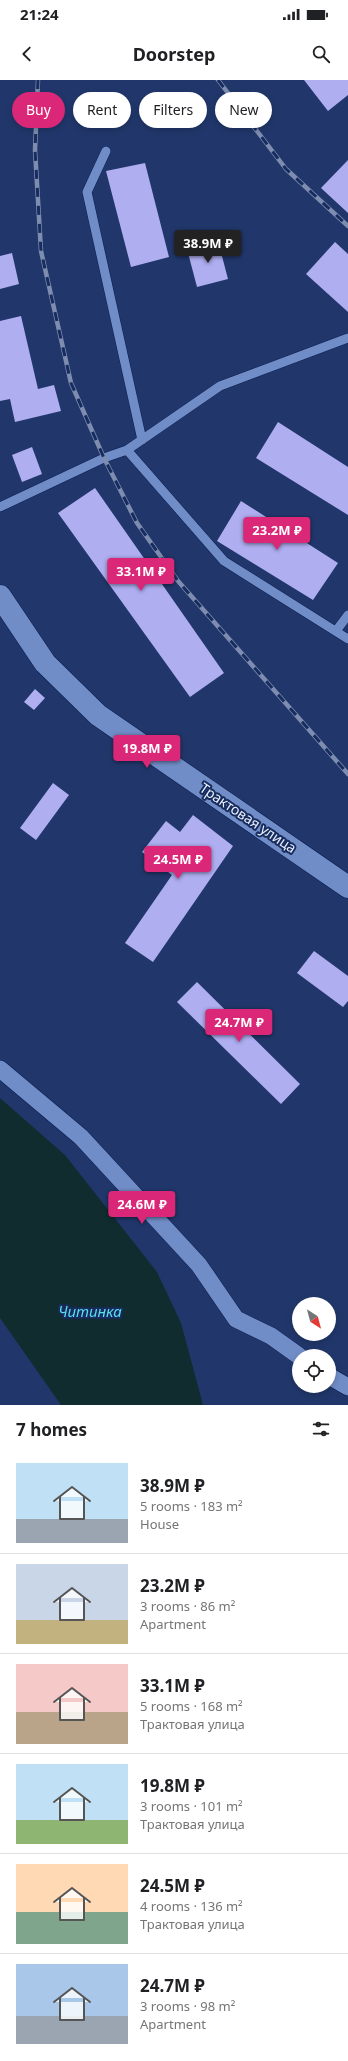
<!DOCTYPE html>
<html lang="en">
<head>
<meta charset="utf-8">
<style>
	body { margin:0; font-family:"Noto Sans",sans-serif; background:#f6f6f6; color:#202124; height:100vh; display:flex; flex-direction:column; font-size:15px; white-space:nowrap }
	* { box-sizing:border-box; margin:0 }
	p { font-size:13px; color:#757577 }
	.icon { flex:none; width:22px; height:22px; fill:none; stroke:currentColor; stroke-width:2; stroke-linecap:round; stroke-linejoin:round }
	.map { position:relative; height:1325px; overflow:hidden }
	.details { display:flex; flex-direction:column; background:#fff; flex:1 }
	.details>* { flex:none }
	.hud { position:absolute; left:12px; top:12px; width:324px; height:36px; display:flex; gap:8px }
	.needle { width:26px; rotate:144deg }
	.fabs { position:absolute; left:292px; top:1217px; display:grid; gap:8px }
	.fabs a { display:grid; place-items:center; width:44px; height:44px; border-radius:50%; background:#fff; box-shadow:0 2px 6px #0003; font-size:20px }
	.price { position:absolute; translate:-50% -34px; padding:0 9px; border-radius:4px; background:#db2777; color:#fff; font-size:13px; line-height:26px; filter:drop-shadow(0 1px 2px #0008) }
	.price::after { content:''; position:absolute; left:50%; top:24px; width:12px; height:9px; margin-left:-6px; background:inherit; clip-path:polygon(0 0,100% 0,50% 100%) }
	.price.current { background:#222; color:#fff }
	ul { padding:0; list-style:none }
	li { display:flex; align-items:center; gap:12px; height:100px; padding:0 16px }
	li+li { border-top:1px solid #e0e0e0 }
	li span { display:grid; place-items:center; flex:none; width:112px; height:80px; border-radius:0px; color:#555 }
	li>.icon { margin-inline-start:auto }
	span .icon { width:48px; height:48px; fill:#fffc; stroke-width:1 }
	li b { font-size:17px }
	h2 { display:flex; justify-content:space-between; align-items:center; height:48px; padding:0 16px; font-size:17px }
	.chip { padding:0 14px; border-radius:18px; background:#fff; box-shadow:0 2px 6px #0003; font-size:14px; line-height:36px }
	.chip.current { background:#db2777; color:#fff }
	.status { display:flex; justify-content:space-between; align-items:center; height:28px; padding:0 20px; background:#fff; direction:ltr }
	.status svg { height:11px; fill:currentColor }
	header { display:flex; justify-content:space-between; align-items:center; height:52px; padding:0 16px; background:#fff; font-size:18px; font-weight:700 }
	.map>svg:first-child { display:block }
	.water { fill:#112c2f }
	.building { fill:#afaef1 }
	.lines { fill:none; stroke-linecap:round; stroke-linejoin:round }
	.lane-casing { stroke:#091c4e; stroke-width:10 }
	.street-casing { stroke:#091c4e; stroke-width:18 }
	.secondary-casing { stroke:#091c4e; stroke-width:23 }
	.lane { stroke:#718dc7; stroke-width:9 }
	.street { stroke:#718dc7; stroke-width:17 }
	.secondary { stroke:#718dc7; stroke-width:22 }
	.rail-casing { stroke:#7e8daf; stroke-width:4.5 }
	.rail { stroke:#172c5f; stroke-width:3; stroke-dasharray:9; stroke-linecap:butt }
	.labels { text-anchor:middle; stroke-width:4; stroke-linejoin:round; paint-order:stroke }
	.street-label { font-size:14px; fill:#e9f0fd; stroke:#172c5f }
	.water-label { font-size:15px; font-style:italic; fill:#59dfed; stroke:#172c5f }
</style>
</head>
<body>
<div class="status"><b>21:24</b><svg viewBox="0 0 49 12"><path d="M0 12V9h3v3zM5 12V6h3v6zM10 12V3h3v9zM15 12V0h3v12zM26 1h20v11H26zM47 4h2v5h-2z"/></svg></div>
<header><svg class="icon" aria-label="back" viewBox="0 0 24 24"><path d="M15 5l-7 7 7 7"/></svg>Doorstep<svg class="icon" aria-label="search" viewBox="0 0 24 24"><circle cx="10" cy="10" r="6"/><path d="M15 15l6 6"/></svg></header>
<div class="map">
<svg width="348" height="1325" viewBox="0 0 348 1325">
	<rect width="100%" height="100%" fill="#21376b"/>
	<path class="water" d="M0 1018 65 1075 157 1192 181 1243 203 1325H61L0 1238Z"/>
	<path class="building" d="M304 0H348V15L328 31Z
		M348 80V133L321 108Z
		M145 83 169 177 131 187 106 91Z
		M218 161 228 199 197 207 187 169Z
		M335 162 348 174V232L306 194Z
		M12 173 19 204 0 209V176Z
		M21 236 38 309 54 305 61 331 15 342 10 319 0 321V241Z
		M278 342 348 387V435L256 378Z
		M32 367 42 394 22 402 12 375Z
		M95 408 224 593 190 617 58 433Z
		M241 421 338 483 313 520 217 461Z
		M35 609 45 618 34 630 24 622Z
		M53 703 69 715 36 760 20 748Z
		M193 735 233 766 153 882 125 863 172 795 142 772 166 741 180 752Z
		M314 871 348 896V921L343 927 297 893Z
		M197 902 300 1004 281 1024 177 922Z"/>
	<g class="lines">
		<g class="lane-casing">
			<path id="lane" d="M106 71 87 112 142 360
				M127 370 220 306 348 258
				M0 427 104 378 127 370 224 481 348 559
				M336 551 348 535"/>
		</g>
		<g class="street-casing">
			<path id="street" d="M0 989 81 1057 199 1185 236 1239 271 1256 299 1276
				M329 1296 348 1307"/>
		</g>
		<g class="secondary-casing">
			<path id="secondary" d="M0 516 45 583 98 635 348 807"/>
		</g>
		<use href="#lane" class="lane"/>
		<use href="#street" class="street"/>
		<use href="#secondary" class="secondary"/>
		<g class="rail-casing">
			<path id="rail" d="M38 0 35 70 41 171 71 303 104 378 137 443 178 501 348 694
				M218 0 286 89 348 146"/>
		</g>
		<use href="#rail" class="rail"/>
	</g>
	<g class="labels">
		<g class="street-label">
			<text transform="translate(248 738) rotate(34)" y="5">Трактовая улица</text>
		</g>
		<g class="water-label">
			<text x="90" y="1237">Читинка</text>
		</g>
	</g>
</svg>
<div class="fabs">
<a><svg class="needle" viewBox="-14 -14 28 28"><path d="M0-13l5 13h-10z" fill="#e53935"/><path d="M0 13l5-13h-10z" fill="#757577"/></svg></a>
<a><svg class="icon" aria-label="locate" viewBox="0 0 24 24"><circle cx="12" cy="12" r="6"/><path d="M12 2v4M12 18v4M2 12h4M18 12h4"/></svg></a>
</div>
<b class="price current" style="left:208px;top:184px">38.9M ₽</b>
<b class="price" style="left:277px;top:471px">23.2M ₽</b>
<b class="price" style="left:141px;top:512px">33.1M ₽</b>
<b class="price" style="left:147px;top:689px">19.8M ₽</b>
<b class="price" style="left:178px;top:800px">24.5M ₽</b>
<b class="price" style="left:239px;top:963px">24.7M ₽</b>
<b class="price" style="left:142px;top:1145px">24.6M ₽</b>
<div class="hud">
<a class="chip current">Buy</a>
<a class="chip">Rent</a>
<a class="chip">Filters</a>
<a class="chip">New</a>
</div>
</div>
<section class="details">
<h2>7 homes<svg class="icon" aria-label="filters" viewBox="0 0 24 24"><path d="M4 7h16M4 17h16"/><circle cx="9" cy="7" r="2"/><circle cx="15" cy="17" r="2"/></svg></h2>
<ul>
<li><span style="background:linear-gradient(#bfe0f5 70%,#9aa5b1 0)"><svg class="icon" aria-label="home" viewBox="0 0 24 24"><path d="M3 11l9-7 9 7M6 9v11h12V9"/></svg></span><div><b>38.9M ₽</b><p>5 rooms · 183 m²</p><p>House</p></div></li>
<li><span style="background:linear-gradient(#c9d6e8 70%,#c2b280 0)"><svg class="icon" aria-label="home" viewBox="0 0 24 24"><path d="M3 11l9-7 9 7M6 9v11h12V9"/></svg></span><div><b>23.2M ₽</b><p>3 rooms · 86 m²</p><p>Apartment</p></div></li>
<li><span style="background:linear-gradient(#f6c9c9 60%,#b9a48a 0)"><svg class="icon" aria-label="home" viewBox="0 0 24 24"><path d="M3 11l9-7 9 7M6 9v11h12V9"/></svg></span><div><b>33.1M ₽</b><p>5 rooms · 168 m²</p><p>Трактовая улица</p></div></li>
<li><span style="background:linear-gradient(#bfe0f5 70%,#8fb573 0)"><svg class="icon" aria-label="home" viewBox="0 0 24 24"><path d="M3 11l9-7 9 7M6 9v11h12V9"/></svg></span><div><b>19.8M ₽</b><p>3 rooms · 101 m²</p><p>Трактовая улица</p></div></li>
<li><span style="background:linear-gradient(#ffd9b3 60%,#7fa58c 0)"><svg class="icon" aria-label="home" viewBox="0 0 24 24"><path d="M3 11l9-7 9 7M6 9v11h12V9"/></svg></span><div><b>24.5M ₽</b><p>4 rooms · 136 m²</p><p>Трактовая улица</p></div></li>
<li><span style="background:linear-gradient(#a9c7e8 65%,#9aa5b1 0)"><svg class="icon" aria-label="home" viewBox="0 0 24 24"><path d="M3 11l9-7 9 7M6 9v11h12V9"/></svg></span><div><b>24.7M ₽</b><p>3 rooms · 98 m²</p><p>Apartment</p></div></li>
</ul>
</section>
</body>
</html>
